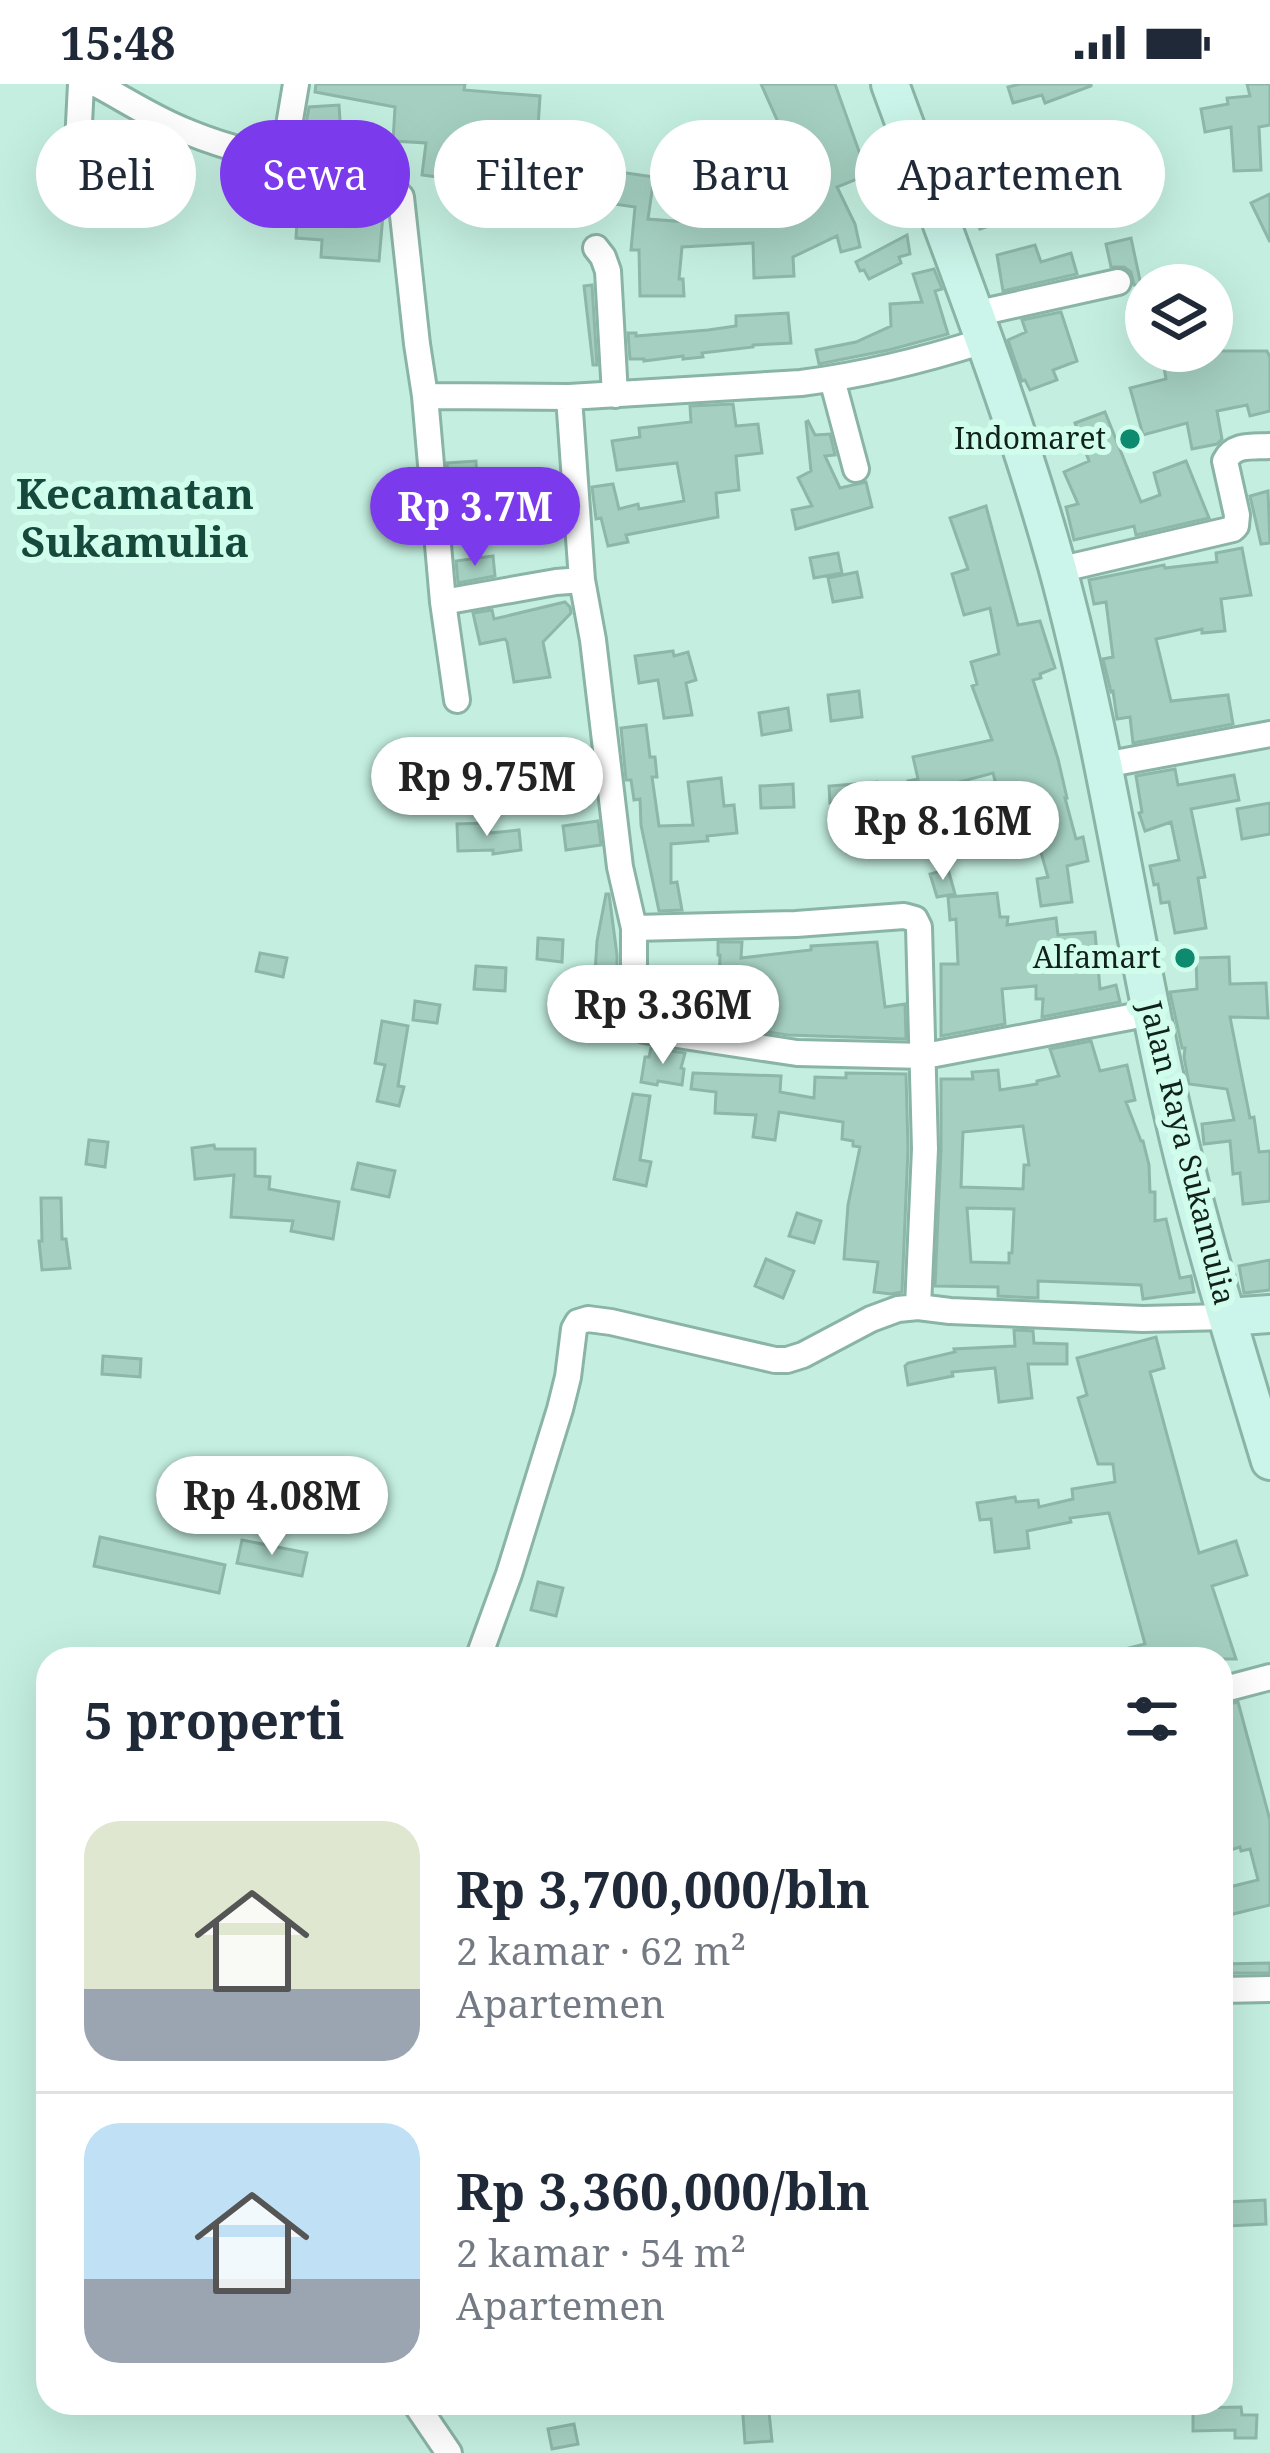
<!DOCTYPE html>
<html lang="id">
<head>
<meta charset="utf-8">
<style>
	body { margin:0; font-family:"Noto Serif",serif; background:#f2f2f3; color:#1f2937; height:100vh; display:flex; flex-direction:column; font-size:45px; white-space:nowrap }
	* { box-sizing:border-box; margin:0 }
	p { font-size:39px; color:#747a83 }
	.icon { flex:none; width:66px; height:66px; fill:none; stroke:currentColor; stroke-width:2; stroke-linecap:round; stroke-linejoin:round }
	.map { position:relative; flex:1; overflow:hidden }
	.details { position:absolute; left:36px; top:1563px; width:1197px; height:768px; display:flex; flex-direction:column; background:#fff; border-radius:36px; box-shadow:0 12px 48px #0002 }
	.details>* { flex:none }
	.banner { position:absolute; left:36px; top:36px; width:1200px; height:108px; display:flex; gap:24px }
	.tools { position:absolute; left:1125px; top:180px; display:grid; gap:24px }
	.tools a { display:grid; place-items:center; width:108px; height:108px; border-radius:50%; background:#fff; box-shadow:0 12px 48px #0002; font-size:60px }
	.price { position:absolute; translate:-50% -102px; padding:0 27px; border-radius:42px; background:#fff; color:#222; font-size:39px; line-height:78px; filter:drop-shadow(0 3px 6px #0008) }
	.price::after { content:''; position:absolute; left:50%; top:72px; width:36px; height:27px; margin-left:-18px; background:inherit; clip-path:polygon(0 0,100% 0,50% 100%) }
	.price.selected { background:#7c3aed; color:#fff }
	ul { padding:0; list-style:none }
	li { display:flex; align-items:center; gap:36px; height:300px; padding:0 48px }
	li+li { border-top:3px solid #e0e1e3 }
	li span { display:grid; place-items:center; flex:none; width:336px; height:240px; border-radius:36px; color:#555 }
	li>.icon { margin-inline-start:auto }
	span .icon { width:144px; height:144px; fill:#fffc; stroke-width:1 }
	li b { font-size:51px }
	h2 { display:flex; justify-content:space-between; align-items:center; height:144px; padding:0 48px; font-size:51px }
	.chip { padding:0 42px; border-radius:54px; background:#fff; box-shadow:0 12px 48px #0002; font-size:42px; line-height:108px }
	.chip.selected { background:#7c3aed; color:#fff }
	.status { display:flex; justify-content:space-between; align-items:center; height:84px; padding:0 60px; background:#fff; direction:ltr }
	.status svg { height:33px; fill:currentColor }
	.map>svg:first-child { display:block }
	.building { fill:#a5d0c1; stroke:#8db7a8; stroke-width:3; fill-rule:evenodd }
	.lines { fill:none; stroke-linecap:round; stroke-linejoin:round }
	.street-casing { stroke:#8ab4a5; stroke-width:30 }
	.secondary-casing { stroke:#8ab4a5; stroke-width:42 }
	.street { stroke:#fff; stroke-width:24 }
	.secondary { stroke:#cbf5ea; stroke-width:36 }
	.poi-dot { fill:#0e8b6f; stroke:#d1fded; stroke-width:4.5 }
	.labels { text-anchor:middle; stroke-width:12; stroke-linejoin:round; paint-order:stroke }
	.poi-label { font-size:30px; fill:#11211c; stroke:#d1fded; text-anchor:end }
	.street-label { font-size:30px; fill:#11211c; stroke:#d1fded }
	.district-label { font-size:42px; font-weight:bold; fill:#15493b; stroke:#d1fded }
</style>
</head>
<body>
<div class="status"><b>15:48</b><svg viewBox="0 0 49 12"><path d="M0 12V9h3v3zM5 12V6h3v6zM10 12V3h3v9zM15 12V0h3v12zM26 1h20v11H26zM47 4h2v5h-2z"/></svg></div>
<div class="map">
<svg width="1270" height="2369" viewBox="0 0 1270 2369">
	<rect width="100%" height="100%" fill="#c4efe0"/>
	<path class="building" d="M316 0H465L464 6 540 12 536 76 654 93 648 135 702 139 701 129 739 127 740 138 808 105 761 0H835L861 73 865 72 872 89 837 103 855 140 860 163 841 168 837 152 793 173 794 192 754 194 753 159 682 163 679 195H683L684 212H640L639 166H631L635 123 539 109 535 138 505 134 509 106 468 102V97L422 91 426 59 393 57 395 23 315 8Z
		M1020 0H1091V2L1045 19 1042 11 1013 19 1008 3Z
		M1247 0H1270V41L1259 43 1261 86 1234 87 1231 43 1205 48 1201 25 1228 20 1227 14 1250 12Z
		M339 21 341 52 338 70 302 63 309 23Z
		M981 55 992 90 989 91 1005 136 980 145 950 65Z
		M1096 67 1098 75 1103 74 1120 124 1085 135 1074 94 1043 103 1037 84Z
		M85 93H109V98L142 96 144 124 114 126V123H79L78 95Z
		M327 104 346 105V115L380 116 384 119 379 177 321 173 322 156 296 154 297 138 327 140Z
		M1270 110V158L1251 119Z
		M907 151 910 170 899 173 901 179 869 195 864 186 860 187 856 178Z
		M1131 154 1141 201H1134L1131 188 1124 183H1111L1106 160Z
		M1035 161 1041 178 1071 169 1077 190 1003 207 997 171Z
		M934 185 942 205 935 207 948 250 889 266 819 280 816 266 856 258 891 242 890 220 922 218 913 190Z
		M592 201 597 281H593L584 202Z
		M1061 228 1077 277 1053 286 1057 296 1030 306 1025 296 1022 297 1008 256 1026 248 1022 236Z
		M788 229 791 259 753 261V263L702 269 703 273 683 275V272L644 277V275H630L628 249H636V252L708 246 736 242V232Z
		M1161 267H1267L1270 273V327L1250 332 1247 321 1217 327 1222 355 1217 360 1192 365 1187 339 1143 351 1130 304 1166 295Z
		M733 320 736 342 758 340 762 369 736 372 739 406 716 409 718 433 626 451 628 458 608 462 601 434 596 435 592 403 613 400 619 425 638 420 639 425 684 417 677 379 617 386 612 357 640 353 639 344 691 338 690 322Z
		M1105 328 1141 418 1160 411 1154 389 1186 377 1209 434 1136 451 1134 442 1074 456 1066 423 1078 420 1064 388 1089 377 1075 339Z
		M808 337 815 351 830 350 835 371 825 372 840 404 866 398 872 423 796 445 792 426 812 422 798 394 811 387 806 338Z
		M476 377 477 402 450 404 447 379Z
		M1268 407 1270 459 1261 460 1250 412Z
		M986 422 1018 541 1040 537 1055 584 1040 590 1041 594 1033 596 1058 675 1067 714H1065L1076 755 1083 753 1088 777 1067 782 1072 818 1041 822 1037 795 1048 793 1029 726 1004 732 993 689 929 706 932 717 914 722 908 697 918 695 913 673 992 656 972 602 977 600 971 578 999 570 990 524 964 531 952 490 968 485 950 434Z
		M1242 464 1251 511 1221 515 1225 547 1202 549V545L1156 555 1171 617 1228 611 1233 640 1133 659 1130 633 1117 635 1113 607 1111 608 1103 575 1113 573 1106 518 1094 520 1089 496 1164 481 1165 484 1217 478 1216 469Z
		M838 469 842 489 814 494 810 474Z
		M493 472 495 492 458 499 456 477Z
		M857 488 862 513 833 518 828 494Z
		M565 518 570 523 571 529 543 558 550 593 514 598 507 558 505 555 480 560 473 529 492 526 494 535Z
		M673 567 674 572 688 568 696 596 686 599 692 631 664 634 658 596 639 599 635 572Z
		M859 607 862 633 831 637 828 611Z
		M788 624 791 646 762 651 759 629Z
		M646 641 650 673H655L657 693H652L659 742 693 741 688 698 721 694 724 722 734 721 737 749 707 752 708 757 671 760V799L677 798 682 826 659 827 641 741 640 715 634 716 631 696H626L621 644Z
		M1175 685 1178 701 1234 691 1239 716 1191 725 1205 793 1198 794 1206 844 1175 849 1169 818 1161 819 1158 800 1154 801 1150 782 1179 776 1171 738 1145 747 1139 729 1142 728 1136 692Z
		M877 698 878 716 874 717 882 762 847 768 839 719H830L829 702Z
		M793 700 794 723 761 724 760 702Z
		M1270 719V750L1242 755 1237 725Z
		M598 737 601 761 566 766 563 742Z
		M490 739V749L519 746 521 766 493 770V766L458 767 457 740Z
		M948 785 955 810 937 813 930 790Z
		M997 809 1000 833H1008L1007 841 1056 834 1058 851 1095 848 1100 905 1116 901 1120 918 1042 933 1043 915H1036V902L1002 905 1005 940 941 952V880H958L956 835 950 836 948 813Z
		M606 810H609L617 871V907L594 906 597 857Z
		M538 854 563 856 562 878 537 875Z
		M718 858H742L741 874 811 866V862L877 858 885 923 905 920 906 955 788 951 767 948 769 931 718 930 720 871H718Z
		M260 869 287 874 283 893 256 887Z
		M1229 873 1230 900 1266 899 1268 934 1230 933 1250 1034 1254 1033 1259 1068 1270 1067V1117L1243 1120 1240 1089 1233 1090 1230 1057 1204 1060 1202 1040 1234 1036 1227 1005 1189 1000 1184 973 1185 964H1182L1170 908 1197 905 1196 874Z
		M476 882 506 884 505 907 474 905Z
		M666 886 687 887 686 923 690 924 688 936 652 931 654 918 664 920Z
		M415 917 440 921 437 939 413 936Z
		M382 937 408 942 398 1002 404 1003 399 1022 377 1017 385 981 375 979Z
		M1091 957 1100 987 1127 981 1135 1016 1126 1018 1141 1057H1143L1149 1081 1150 1108H1155V1137L1166 1135 1180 1194 1191 1192 1194 1208 1143 1215 1141 1201 1038 1197V1214L998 1212V1203L935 1202 941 1066V995H973L972 988 998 986 1000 1006 1037 1000V997L1059 992 1050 965ZM1023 1042 1029 1081H1024L1023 1105 961 1103 963 1048ZM967 1124 1014 1125 1012 1169H1009V1179L971 1178Z
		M651 964 685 969 681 984 684 985 682 1001 658 997 657 1001 641 998 645 973H649Z
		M693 989 781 992 780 1008 814 1014 815 993 846 994V989L906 990 908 1065 902 1208 891 1210 874 1208 878 1178 844 1175 848 1121 860 1063 853 1062V1057L842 1055 843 1038 779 1028 775 1056 753 1053 756 1031 715 1029 716 1008 691 1005Z
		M633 1010 650 1012 640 1076 651 1078 646 1102 614 1095Z
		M89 1056 108 1058 105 1083 86 1080Z
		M214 1061 215 1065H255V1092L270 1093 269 1105 339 1118 333 1155 291 1147 293 1137 231 1133 234 1091 195 1095 192 1064Z
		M358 1079 395 1087 389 1113 352 1105Z
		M41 1114H61L62 1155H66L70 1184 42 1186 39 1157H42Z
		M797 1129 821 1137 814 1159 789 1152Z
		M766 1175 794 1187 783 1214 755 1202Z
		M1270 1176V1206L1244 1209 1239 1182Z
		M1014 1246 1033 1247 1034 1259 1067 1260V1280H1028L1032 1314 999 1318 995 1284 952 1288 953 1292 908 1301 905 1282 908 1279 955 1268 954 1265 1015 1262Z
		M1156 1253 1164 1284 1150 1288 1199 1469 1236 1457 1247 1491 1212 1502 1236 1575H1109V1569L1145 1560 1109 1429 1070 1434 1071 1438 1027 1447 1029 1464 995 1468 991 1435 980 1436 977 1419 1015 1413 1016 1418 1038 1416 1039 1423 1073 1415 1072 1405 1115 1398 1113 1380H1098L1078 1314 1087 1311 1077 1274Z
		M103 1272 141 1275 140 1293 102 1290Z
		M100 1453 225 1481 219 1509 94 1482Z
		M242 1456 307 1469 302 1492 237 1479Z
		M538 1498 563 1504 556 1532 531 1526Z
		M1238 1618 1270 1736V1821L1221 1833V1805L1258 1796 1250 1765 1241 1767 1240 1763 1221 1769V1679L1226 1678 1221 1659V1622Z
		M1270 1879V1889H1221V1880Z
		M1265 2116 1266 2140 1228 2142 1227 2118Z
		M742 2319H768L772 2357 745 2359Z
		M1241 2323 1242 2331H1257L1256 2354H1235V2346L1193 2347V2324Z
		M574 2340 578 2360 552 2365 548 2345Z"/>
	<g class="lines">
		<g class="street-casing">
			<path id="street" d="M96 0C126 16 156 36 188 48 234 67 284 77 333 86 358 90 384 92 401 113L417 260 425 312 443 518 457 616
				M283 77 296 0
				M77 79 81 0
				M596 164 603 173 608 187 615 311
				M974 230 1118 198
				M832 295 856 385
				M425 312 569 313 801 299C863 291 924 276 983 257
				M569 313 582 496
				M1058 486 1233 445 1236 442 1237 431 1225 377C1234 359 1253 363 1270 362
				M443 518 556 498 582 496 593 556 620 783 634 844V929L639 943 644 946 797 969 925 972 1151 929
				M1104 681 1270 650
				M634 844 796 840 904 832 915 835 919 843 925 1065 918 1223
				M478 1575 509 1490 560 1325 568 1293 574 1245 578 1238 588 1235 611 1238 775 1276H787L803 1271 871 1235 898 1225 918 1223 950 1227 1143 1235 1227 1233
				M1221 1606 1270 1593
				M1221 1906 1270 1905
				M415 2319 449 2369"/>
		</g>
		<g class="secondary-casing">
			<path id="secondary" d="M890 0C948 159 1012 319 1057 482 1105 658 1130 839 1170 1017 1197 1138 1234 1258 1270 1377
				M1227 1233 1270 1230"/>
		</g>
		<use href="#street" class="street"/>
		<use href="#secondary" class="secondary"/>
	</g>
	<g class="poi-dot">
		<circle cx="1130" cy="355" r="12"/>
		<circle cx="1185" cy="874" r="12"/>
	</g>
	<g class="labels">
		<g class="poi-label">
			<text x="1106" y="365">Indomaret</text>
			<text x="1161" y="884">Alfamart</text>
		</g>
		<g class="street-label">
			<text transform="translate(1187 1069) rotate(76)" y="10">Jalan Raya Sukamulia</text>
		</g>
		<g class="district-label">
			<text x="135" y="425">Kecamatan<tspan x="135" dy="48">Sukamulia</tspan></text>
		</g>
	</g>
</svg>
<div class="tools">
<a><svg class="icon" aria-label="layers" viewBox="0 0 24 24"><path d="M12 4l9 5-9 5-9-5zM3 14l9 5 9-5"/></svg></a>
</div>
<b class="price selected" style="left:475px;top:485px">Rp 3.7M</b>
<b class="price" style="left:487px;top:755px">Rp 9.75M</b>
<b class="price" style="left:943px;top:799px">Rp 8.16M</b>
<b class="price" style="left:663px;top:983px">Rp 3.36M</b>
<b class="price" style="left:272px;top:1474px">Rp 4.08M</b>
<div class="banner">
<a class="chip">Beli</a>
<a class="chip selected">Sewa</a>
<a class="chip">Filter</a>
<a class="chip">Baru</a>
<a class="chip">Apartemen</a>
</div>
<section class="details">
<h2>5 properti<svg class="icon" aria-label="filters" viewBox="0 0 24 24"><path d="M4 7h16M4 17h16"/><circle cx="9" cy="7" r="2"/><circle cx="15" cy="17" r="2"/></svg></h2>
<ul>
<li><span style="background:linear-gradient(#dfe7d0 70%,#9aa5b1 0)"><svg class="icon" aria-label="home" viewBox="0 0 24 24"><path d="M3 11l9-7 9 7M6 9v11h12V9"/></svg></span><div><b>Rp 3,700,000/bln</b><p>2 kamar · 62 m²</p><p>Apartemen</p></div></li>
<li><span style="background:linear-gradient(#bfe0f5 65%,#9aa5b1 0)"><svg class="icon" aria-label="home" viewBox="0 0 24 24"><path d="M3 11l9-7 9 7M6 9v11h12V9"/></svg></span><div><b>Rp 3,360,000/bln</b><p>2 kamar · 54 m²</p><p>Apartemen</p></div></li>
</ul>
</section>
</div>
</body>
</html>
